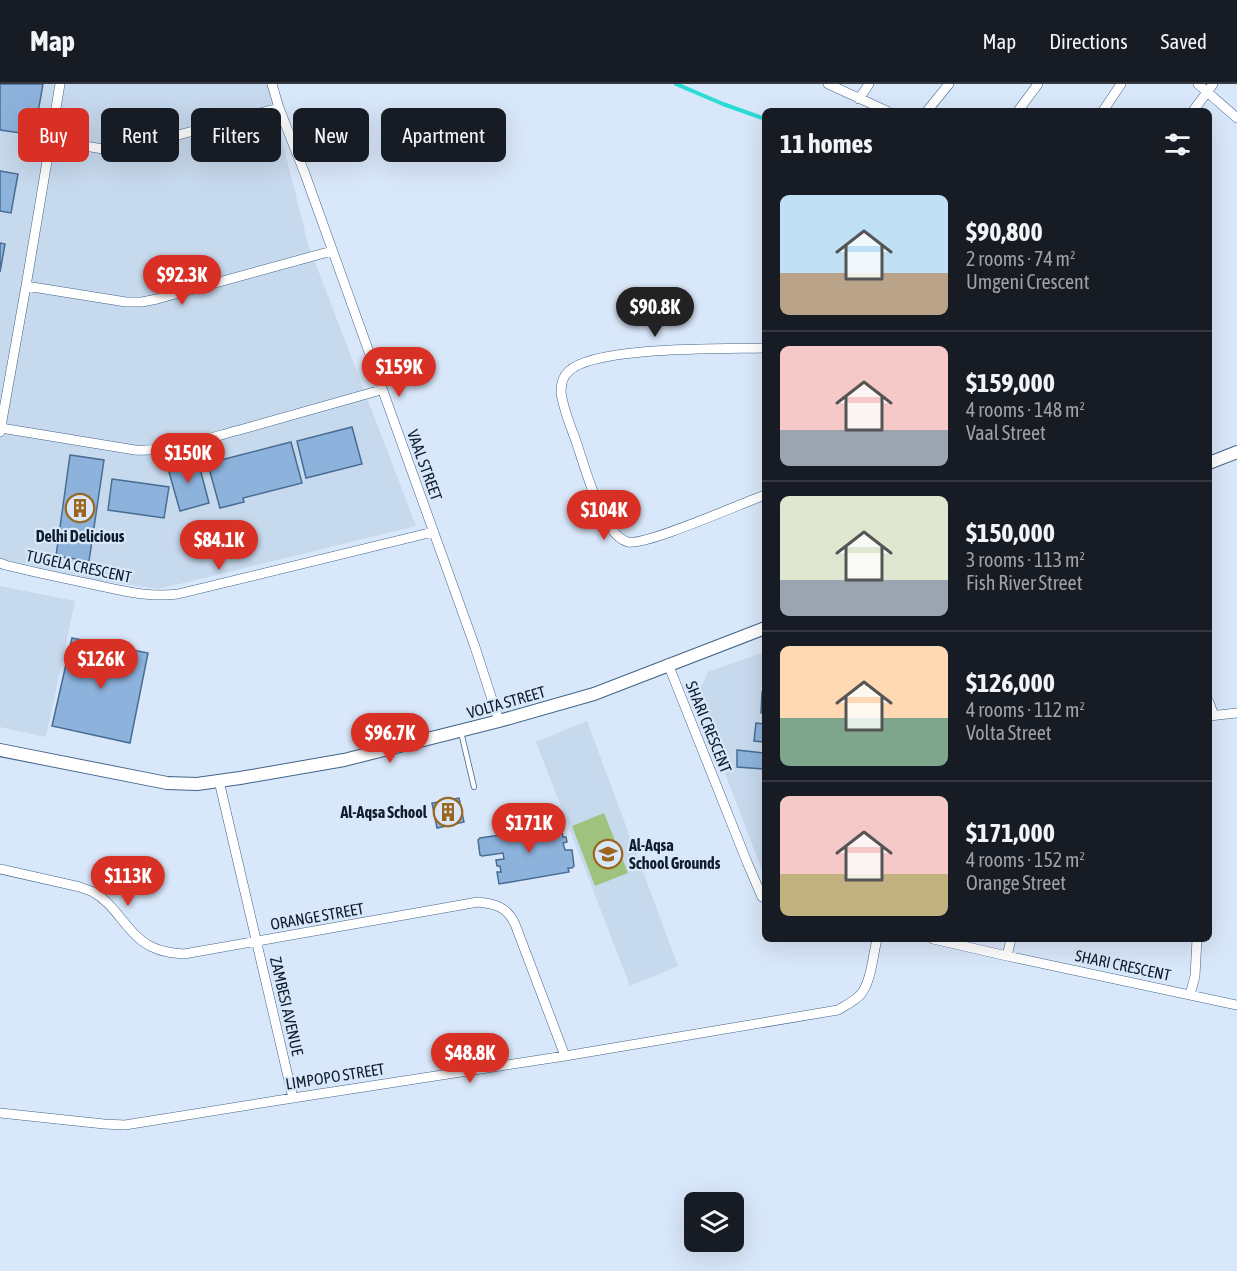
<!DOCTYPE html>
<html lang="en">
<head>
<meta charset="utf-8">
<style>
	body { margin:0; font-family:"Asap Condensed",sans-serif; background:#20242c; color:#f1f3f6; height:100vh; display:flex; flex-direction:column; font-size:22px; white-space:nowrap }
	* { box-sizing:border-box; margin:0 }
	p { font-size:20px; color:#9ea1a6 }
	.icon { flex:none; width:33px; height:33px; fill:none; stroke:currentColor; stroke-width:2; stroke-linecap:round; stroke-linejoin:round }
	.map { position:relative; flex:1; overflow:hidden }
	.sheet { position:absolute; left:762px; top:24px; width:450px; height:834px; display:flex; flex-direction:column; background:#171b24; border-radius:9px; box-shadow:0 6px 24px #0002 }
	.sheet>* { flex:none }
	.top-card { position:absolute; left:18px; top:24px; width:570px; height:54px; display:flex; gap:12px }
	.controls { position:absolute; left:684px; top:1108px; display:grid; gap:12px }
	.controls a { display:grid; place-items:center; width:60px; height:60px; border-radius:9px; background:#171b24; box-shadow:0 6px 24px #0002; font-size:30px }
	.price { position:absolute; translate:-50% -51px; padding:0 14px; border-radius:21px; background:#d93025; color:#fff; font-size:20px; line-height:39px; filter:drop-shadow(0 2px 3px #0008) }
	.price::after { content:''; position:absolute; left:50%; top:36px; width:18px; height:14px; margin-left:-9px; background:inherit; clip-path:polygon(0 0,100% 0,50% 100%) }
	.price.current { background:#222; color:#fff }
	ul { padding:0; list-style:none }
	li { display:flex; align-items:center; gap:18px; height:150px; padding:0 18px }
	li+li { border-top:2px solid #363941 }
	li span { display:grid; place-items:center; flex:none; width:168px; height:120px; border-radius:9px; color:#555 }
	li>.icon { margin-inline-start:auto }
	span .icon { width:72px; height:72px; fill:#fffc; stroke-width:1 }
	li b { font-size:26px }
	h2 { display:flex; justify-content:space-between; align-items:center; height:72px; padding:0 18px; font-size:26px }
	.tag { padding:0 21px; border-radius:9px; background:#171b24; box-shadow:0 6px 24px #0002; font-size:21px; line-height:54px }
	.tag.current { background:#d93025; color:#fff }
	header { display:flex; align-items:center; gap:36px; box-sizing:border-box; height:84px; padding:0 30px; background:#171b24; border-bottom:2px solid #363941 }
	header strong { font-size:28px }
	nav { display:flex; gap:33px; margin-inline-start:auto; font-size:21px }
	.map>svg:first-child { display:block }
	.built { fill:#c7d9ed }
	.green { fill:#9fc37e }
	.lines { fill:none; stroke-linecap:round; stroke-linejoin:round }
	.stream { stroke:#29dcd5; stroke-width:4 }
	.building { fill:#8db3dd; stroke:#486d93; stroke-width:1.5 }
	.service-casing { stroke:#406489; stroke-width:6 }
	.minor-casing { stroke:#406489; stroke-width:10 }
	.tertiary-casing { stroke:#406489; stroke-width:14 }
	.service { stroke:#fff; stroke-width:4.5 }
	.minor { stroke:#fff; stroke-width:9 }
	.tertiary { stroke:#fff; stroke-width:12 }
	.labels { text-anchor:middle; stroke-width:4.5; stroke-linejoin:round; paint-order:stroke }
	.street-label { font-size:16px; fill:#0e1d2c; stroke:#d8e7f9 }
	.poi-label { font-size:16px; font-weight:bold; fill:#0e1d2c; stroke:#d8e7f9 }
</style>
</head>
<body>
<header>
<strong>Map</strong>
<nav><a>Map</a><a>Directions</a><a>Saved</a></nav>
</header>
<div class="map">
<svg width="1237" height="1187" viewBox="0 0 1237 1187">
	<rect width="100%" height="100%" fill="#d8e7f9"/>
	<path class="built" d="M0 0H268L308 160 416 442 159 505 101 497 2 475 0 473Z
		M0 502 75 517 46 653 0 643Z
		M765 568V794L696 613 708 588Z
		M587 637 678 882 630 902 536 658Z"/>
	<path class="green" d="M604 729 628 789 595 802 572 742Z"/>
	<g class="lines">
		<path class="stream" d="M676 0 723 20 765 35"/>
	</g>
	<path class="building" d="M0 0H43L34 51 0 46Z
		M0 87 18 90 11 129 0 127Z
		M0 159 5 160 0 188Z
		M352 343 362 380 306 394 297 357Z
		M291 358 302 399 243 414 244 418 220 424 207 377 217 374V377Z
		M70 371 104 376 89 477 56 472Z
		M197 373 209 419 180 427 167 381Z
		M112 395 169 403 164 434 108 426Z
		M72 554 148 569 130 659 52 642Z
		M762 608H765V630L761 629Z
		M756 639 765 640V658L754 657Z
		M737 666 765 669V685L737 683Z
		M459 714 464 738 437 744 432 719Z
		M561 742 563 753H566L567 758 563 759 565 766H572L574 782 572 784H568L569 788 499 800 497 788H501L500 782H497L496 776 504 775 503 769 482 772 480 771 478 756 480 754Z"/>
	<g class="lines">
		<g class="service-casing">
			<path id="service" d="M461 648 474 703"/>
		</g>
		<g class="minor-casing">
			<path id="minor" d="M272 0 279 24 305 90 475 563 499 637
				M828 0 887 27
				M1198 0 1237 34
				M859 15 869 0
				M927 27 949 0
				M1018 27 1038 0
				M1103 27 1121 0
				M1193 27 1213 0
				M49 56 103 65 130 64 279 24
				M26 202 126 218H142L157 215 332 167
				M765 264C725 265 595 262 569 287 563 292 561 301 561 308 563 325 571 343 577 360 586 388 595 419 611 444 615 450 621 456 628 458 646 462 742 419 765 411
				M1 344 135 366C171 368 208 354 243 345 289 332 335 319 381 306
				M0 348 26 202 60 0
				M0 479 5 481C33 488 62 494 91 500 120 506 148 514 178 510L433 448
				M668 580 747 778 762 813 765 814
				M1209 618 1214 632
				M1209 632 1237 629
				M219 697 293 1014
				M0 785 80 803C84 805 89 806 93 808 117 821 127 851 152 863 162 868 173 869 184 870L478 818C496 820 507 823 515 840L565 972
				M933 855 1007 872 1237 921
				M1007 872 1011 855
				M1190 911 1195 892 1197 855
				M0 1029 104 1040 125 1041 293 1014 565 972 838 926C846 921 855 917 861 910 871 898 873 871 877 855"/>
		</g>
		<g class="tertiary-casing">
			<path id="tertiary" d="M1209 379 1237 368
				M0 666 167 699 197 700 240 694 344 676 499 637 594 610 765 544"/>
		</g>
		<use href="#service" class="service"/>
		<use href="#minor" class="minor"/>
		<use href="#tertiary" class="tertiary"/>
	</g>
	<defs>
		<g id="building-ring" transform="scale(1.5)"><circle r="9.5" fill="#d8e7f9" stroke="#9b671e" stroke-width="1.5"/><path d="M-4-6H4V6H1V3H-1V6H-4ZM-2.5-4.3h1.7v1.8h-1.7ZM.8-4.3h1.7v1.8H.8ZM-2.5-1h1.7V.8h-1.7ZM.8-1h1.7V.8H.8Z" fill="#9b671e"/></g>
		<g id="school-ring" transform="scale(1.5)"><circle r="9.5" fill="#d8e7f9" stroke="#9b671e" stroke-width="1.5"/><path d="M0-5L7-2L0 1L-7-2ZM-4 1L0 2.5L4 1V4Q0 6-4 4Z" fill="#9b671e"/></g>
	</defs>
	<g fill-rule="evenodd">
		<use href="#building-ring" x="80" y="424"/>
		<use href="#building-ring" x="448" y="728"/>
		<use href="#school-ring" x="608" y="770"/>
	</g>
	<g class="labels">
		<g class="street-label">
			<text transform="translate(425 381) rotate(70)" y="6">VAAL STREET</text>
			<text transform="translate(79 482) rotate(12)" y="6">TUGELA CRESCENT</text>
			<text transform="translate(506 618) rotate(-16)" y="6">VOLTA STREET</text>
			<text transform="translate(709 643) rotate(68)" y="6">SHARI CRESCENT</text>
			<text transform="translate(317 832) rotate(-10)" y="6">ORANGE STREET</text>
			<text transform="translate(1123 881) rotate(12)" y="6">SHARI CRESCENT</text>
			<text transform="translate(287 922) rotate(77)" y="6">ZAMBESI AVENUE</text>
			<text transform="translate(335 992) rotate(-9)" y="6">LIMPOPO STREET</text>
		</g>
		<g class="poi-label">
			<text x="80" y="458">Delhi Delicious</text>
			<text x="427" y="734" text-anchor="end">Al-Aqsa School</text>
			<text x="629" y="767" text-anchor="start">Al-Aqsa<tspan x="629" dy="18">School Grounds</tspan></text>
		</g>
	</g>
</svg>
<div class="controls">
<a><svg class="icon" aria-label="layers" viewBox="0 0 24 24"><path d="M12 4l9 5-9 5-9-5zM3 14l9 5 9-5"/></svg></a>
</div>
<b class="price" style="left:182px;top:222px">$92.3K</b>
<b class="price current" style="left:655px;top:254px">$90.8K</b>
<b class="price" style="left:399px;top:314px">$159K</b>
<b class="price" style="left:188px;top:400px">$150K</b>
<b class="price" style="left:604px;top:457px">$104K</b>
<b class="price" style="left:219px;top:487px">$84.1K</b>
<b class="price" style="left:101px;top:606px">$126K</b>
<b class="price" style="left:390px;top:680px">$96.7K</b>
<b class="price" style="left:529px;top:770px">$171K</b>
<b class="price" style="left:128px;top:823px">$113K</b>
<b class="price" style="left:470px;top:1000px">$48.8K</b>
<div class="top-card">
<a class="tag current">Buy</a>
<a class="tag">Rent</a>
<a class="tag">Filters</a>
<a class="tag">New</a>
<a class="tag">Apartment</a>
</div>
<section class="sheet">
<h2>11 homes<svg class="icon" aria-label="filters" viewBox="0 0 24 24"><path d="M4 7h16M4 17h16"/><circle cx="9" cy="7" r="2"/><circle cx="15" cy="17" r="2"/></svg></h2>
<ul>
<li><span style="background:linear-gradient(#bfe0f5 65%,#b9a48a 0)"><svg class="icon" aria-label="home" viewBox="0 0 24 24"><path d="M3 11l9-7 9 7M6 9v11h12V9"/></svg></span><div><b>$90,800</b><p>2 rooms · 74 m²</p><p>Umgeni Crescent</p></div></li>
<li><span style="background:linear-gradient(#f6c9c9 70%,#9aa5b1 0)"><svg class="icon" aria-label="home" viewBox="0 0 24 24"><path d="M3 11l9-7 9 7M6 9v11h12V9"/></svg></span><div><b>$159,000</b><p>4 rooms · 148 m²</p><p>Vaal Street</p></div></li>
<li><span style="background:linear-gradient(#dfe7d0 70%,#9aa5b1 0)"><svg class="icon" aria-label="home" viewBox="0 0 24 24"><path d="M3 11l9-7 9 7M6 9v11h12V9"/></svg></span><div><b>$150,000</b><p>3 rooms · 113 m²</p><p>Fish River Street</p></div></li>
<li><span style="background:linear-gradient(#ffd9b3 60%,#7fa58c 0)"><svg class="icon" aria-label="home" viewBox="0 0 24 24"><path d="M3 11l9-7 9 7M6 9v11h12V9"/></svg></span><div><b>$126,000</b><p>4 rooms · 112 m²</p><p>Volta Street</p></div></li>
<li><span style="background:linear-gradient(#f6c9c9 65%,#c2b280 0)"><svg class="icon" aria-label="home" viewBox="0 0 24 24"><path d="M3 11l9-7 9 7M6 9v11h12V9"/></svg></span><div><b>$171,000</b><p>4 rooms · 152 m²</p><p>Orange Street</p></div></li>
</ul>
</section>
</div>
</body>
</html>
